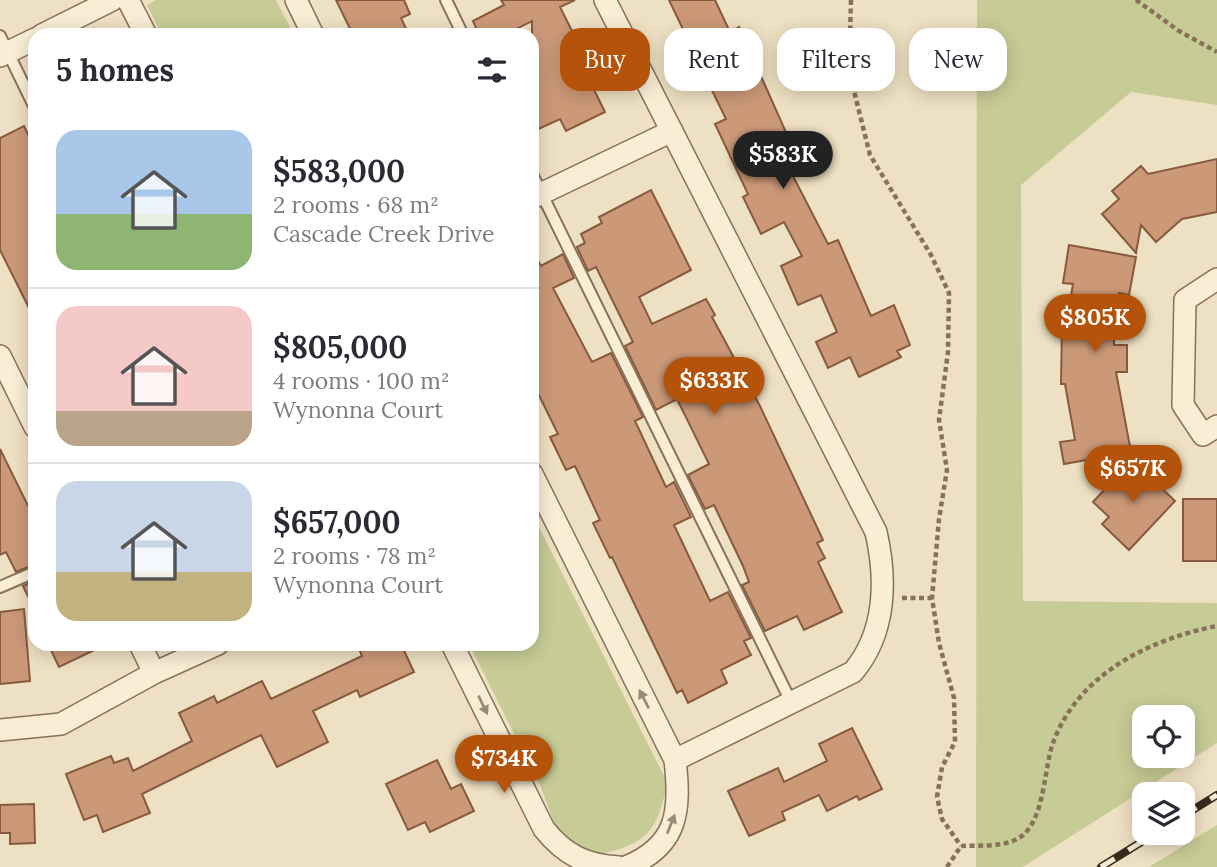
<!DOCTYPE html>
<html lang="en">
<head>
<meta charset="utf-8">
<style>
	body { margin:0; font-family:Lora,serif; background:#f7f7f7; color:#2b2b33; height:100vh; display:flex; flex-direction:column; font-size:26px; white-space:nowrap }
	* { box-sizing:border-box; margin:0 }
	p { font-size:23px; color:#7c7c81 }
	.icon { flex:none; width:38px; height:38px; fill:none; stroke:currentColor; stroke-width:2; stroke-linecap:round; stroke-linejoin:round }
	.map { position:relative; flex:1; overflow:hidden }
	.drawer { position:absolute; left:28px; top:28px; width:511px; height:623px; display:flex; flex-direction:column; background:#fff; border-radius:21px; box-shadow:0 4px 18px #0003 }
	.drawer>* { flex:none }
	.banner { position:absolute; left:560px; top:28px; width:551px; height:63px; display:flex; gap:14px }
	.buttons { position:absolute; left:1132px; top:705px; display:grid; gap:14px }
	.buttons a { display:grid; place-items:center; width:63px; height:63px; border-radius:14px; background:#fff; box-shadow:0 4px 18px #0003; font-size:35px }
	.price { position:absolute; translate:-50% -60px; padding:0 16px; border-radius:24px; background:#b45309; color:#fff; font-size:23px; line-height:46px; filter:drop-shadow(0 2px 4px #0008) }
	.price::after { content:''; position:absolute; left:50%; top:42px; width:21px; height:16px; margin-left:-10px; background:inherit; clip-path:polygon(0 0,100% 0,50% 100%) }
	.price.selected { background:#222; color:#fff }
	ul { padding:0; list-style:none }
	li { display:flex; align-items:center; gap:21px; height:175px; padding:0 28px }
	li+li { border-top:2px solid #e1e1e2 }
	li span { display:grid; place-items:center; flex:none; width:196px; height:140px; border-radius:21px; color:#555 }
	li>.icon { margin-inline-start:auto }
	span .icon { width:84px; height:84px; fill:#fffc; stroke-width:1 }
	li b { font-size:30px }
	h2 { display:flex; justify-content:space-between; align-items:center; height:84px; padding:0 28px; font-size:30px }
	.tag { padding:0 24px; border-radius:21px; background:#fff; box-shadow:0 4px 18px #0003; font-size:24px; line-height:63px }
	.tag.selected { background:#b45309; color:#fff }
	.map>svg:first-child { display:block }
	.green { fill:#c7cc96; fill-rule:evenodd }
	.building { fill:#cc9978; stroke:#875a3f; stroke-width:2 }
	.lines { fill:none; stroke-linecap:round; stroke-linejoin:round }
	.service-casing { stroke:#887159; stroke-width:14 }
	.minor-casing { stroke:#887159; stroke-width:24 }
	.path { stroke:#887159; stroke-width:4.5; stroke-dasharray:5 3.5; stroke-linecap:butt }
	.service { stroke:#f9edd5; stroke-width:10 }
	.minor { stroke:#f9edd5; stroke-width:21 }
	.rail-casing { stroke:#382a1d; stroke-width:8 }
	.rail { stroke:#f5ead2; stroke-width:5; stroke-dasharray:16; stroke-linecap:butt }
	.oneway { fill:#988c79 }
</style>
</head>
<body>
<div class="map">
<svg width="1217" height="867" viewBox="0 0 1217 867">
	<rect width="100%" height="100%" fill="#eee0c2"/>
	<path class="green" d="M156 0H276L294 35H162L147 5Z
		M977 0H1217V105L1131 92 1021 185 1023 601 1217 603V743L1023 867H976ZM1144 718H1183V756H1144Z
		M532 513 667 782C658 833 646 844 597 855L559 836 540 785 469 644H532Z
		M1217 825V867H1149Z"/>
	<path class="building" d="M336 0H404L410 14 401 18 409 35H353Z
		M501 0H575L560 7 586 59 580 61 605 112 566 131 560 119 532 132V21L504 35H479L473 21 504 5Z
		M669 0H715L730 32 739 27 789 139 777 145 828 244 838 240 871 316 894 305 910 345 897 351 901 357 859 377 850 357 828 368 816 342 837 332 821 295 798 305 781 266 802 256 784 222 761 234 743 197 748 194 715 124 726 119 703 72 692 77 682 55 693 50Z
		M24 126 35 149V320L0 250V138Z
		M1217 159V212L1182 219 1156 242 1141 225 1136 253 1102 214 1119 199 1112 191 1141 166 1148 174Z
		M651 190 691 270 639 297 652 324 706 299 715 315 712 317 760 406 823 540 817 543 825 558 818 562 842 612 804 630 797 616 765 631 742 585 749 582 743 566 714 505 705 509 688 475 709 464 677 399 656 410 625 346 633 342 628 332 596 267 588 271 577 247 585 243 581 234 602 223 599 217Z
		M1069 245 1136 257 1129 295 1119 293 1114 323V345H1127V372H1116L1131 452 1064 464 1060 442 1075 440 1065 384H1061L1062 325H1066L1073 284 1063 283Z
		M532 250 541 266 563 254 574 278 553 288 592 362 611 353 643 417 635 421 666 487 674 482 691 517 674 525 710 601 728 592 751 638 744 641 751 655 721 670 727 683 688 703 682 690 677 693 612 557 610 558 593 523 600 520 575 466 566 470 550 437 558 434 532 381Z
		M0 449 35 520V564L16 572 6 552 0 555Z
		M1132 460 1175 501 1129 550 1102 524 1109 517 1093 502Z
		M1183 499H1217V561H1183Z
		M35 581V611L23 586Z
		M24 609 30 681 0 684V612Z
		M48 644H107L59 667Z
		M357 644H401L414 672 360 697 357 690 313 711 328 742 277 767 261 735 142 794 150 813 103 832 97 815 84 820 66 774 111 756 114 763 128 758 133 771 192 741 179 713 214 696 217 703 262 681 271 699 362 656Z
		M852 728 882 789 859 800 857 796 827 811 819 795 782 812 785 820 749 836 728 791 778 768 784 782 827 761 819 744Z
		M437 760 451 789 461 784 474 811 430 832 425 822 408 830 386 784Z
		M34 804 35 843 10 844V833H0V805Z"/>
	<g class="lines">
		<g class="service-casing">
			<path id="service" d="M446 0 463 35
				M0 36 35 108
				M532 174 791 702
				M0 587 35 572"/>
		</g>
		<g class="minor-casing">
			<path id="minor" d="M128 0 146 35
				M296 0 313 35
				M605 0 876 532C887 580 886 633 853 672L675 760
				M42 35 112 0
				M0 56 35 39
				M532 198 672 131
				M1217 279 1185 300 1183 405 1203 435 1217 426
				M0 356 35 427
				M532 474 675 760C681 811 678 846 626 867
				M140 644 154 673
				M452 644 544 829C565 855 585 865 619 867
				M0 730 61 724 154 673 218 644"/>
		</g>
		<path class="path" d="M851 0 849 71 870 155 931 255 949 293 948 352 939 420 947 470 939 519 932 598 939 643 954 698 955 742 942 767 937 797 942 819 961 846
			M1136 0 1179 31 1217 52
			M902 598H932
			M947 867 961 846C980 845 1008 848 1023 835 1045 816 1044 768 1053 743 1078 674 1150 639 1217 626"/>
		<use href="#service" class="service"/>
		<use href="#minor" class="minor"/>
		<g class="rail-casing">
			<path id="rail" d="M1183 816 1217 795
				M1101 867 1156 833"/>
		</g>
		<use href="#rail" class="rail"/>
	</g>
	<defs><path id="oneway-solid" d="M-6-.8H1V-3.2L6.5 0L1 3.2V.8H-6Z" transform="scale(1.75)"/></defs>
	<g class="oneway">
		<use href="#oneway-solid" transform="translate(644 699) rotate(-117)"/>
		<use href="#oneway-solid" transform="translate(483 705) rotate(64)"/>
		<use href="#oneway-solid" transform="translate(671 824) rotate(-68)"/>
	</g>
</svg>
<div class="buttons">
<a><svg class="icon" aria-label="locate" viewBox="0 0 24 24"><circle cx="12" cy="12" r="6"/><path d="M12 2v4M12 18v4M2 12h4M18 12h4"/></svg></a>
<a><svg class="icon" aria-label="layers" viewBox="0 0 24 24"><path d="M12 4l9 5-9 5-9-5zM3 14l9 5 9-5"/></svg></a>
</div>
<b class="price selected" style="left:783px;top:191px">$583K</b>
<b class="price" style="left:1095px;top:354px">$805K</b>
<b class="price" style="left:714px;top:417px">$633K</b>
<b class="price" style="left:1133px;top:505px">$657K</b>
<b class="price" style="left:504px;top:795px">$734K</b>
<div class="banner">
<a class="tag selected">Buy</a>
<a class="tag">Rent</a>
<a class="tag">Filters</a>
<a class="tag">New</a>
</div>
<section class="drawer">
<h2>5 homes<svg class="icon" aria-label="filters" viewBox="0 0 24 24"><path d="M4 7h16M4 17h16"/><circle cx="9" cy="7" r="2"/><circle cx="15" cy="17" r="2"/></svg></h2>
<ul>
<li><span style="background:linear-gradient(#a9c7e8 60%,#8fb573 0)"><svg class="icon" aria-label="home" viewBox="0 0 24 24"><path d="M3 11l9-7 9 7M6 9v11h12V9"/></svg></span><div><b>$583,000</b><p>2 rooms · 68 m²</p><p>Cascade Creek Drive</p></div></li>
<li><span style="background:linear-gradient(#f6c9c9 75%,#b9a48a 0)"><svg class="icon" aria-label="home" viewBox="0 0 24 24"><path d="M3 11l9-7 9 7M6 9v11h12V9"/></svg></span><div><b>$805,000</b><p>4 rooms · 100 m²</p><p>Wynonna Court</p></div></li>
<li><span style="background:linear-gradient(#c9d6e8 65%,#c2b280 0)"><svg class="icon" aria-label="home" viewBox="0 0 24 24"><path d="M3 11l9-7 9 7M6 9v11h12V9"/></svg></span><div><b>$657,000</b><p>2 rooms · 78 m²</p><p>Wynonna Court</p></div></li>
</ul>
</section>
</div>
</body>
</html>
